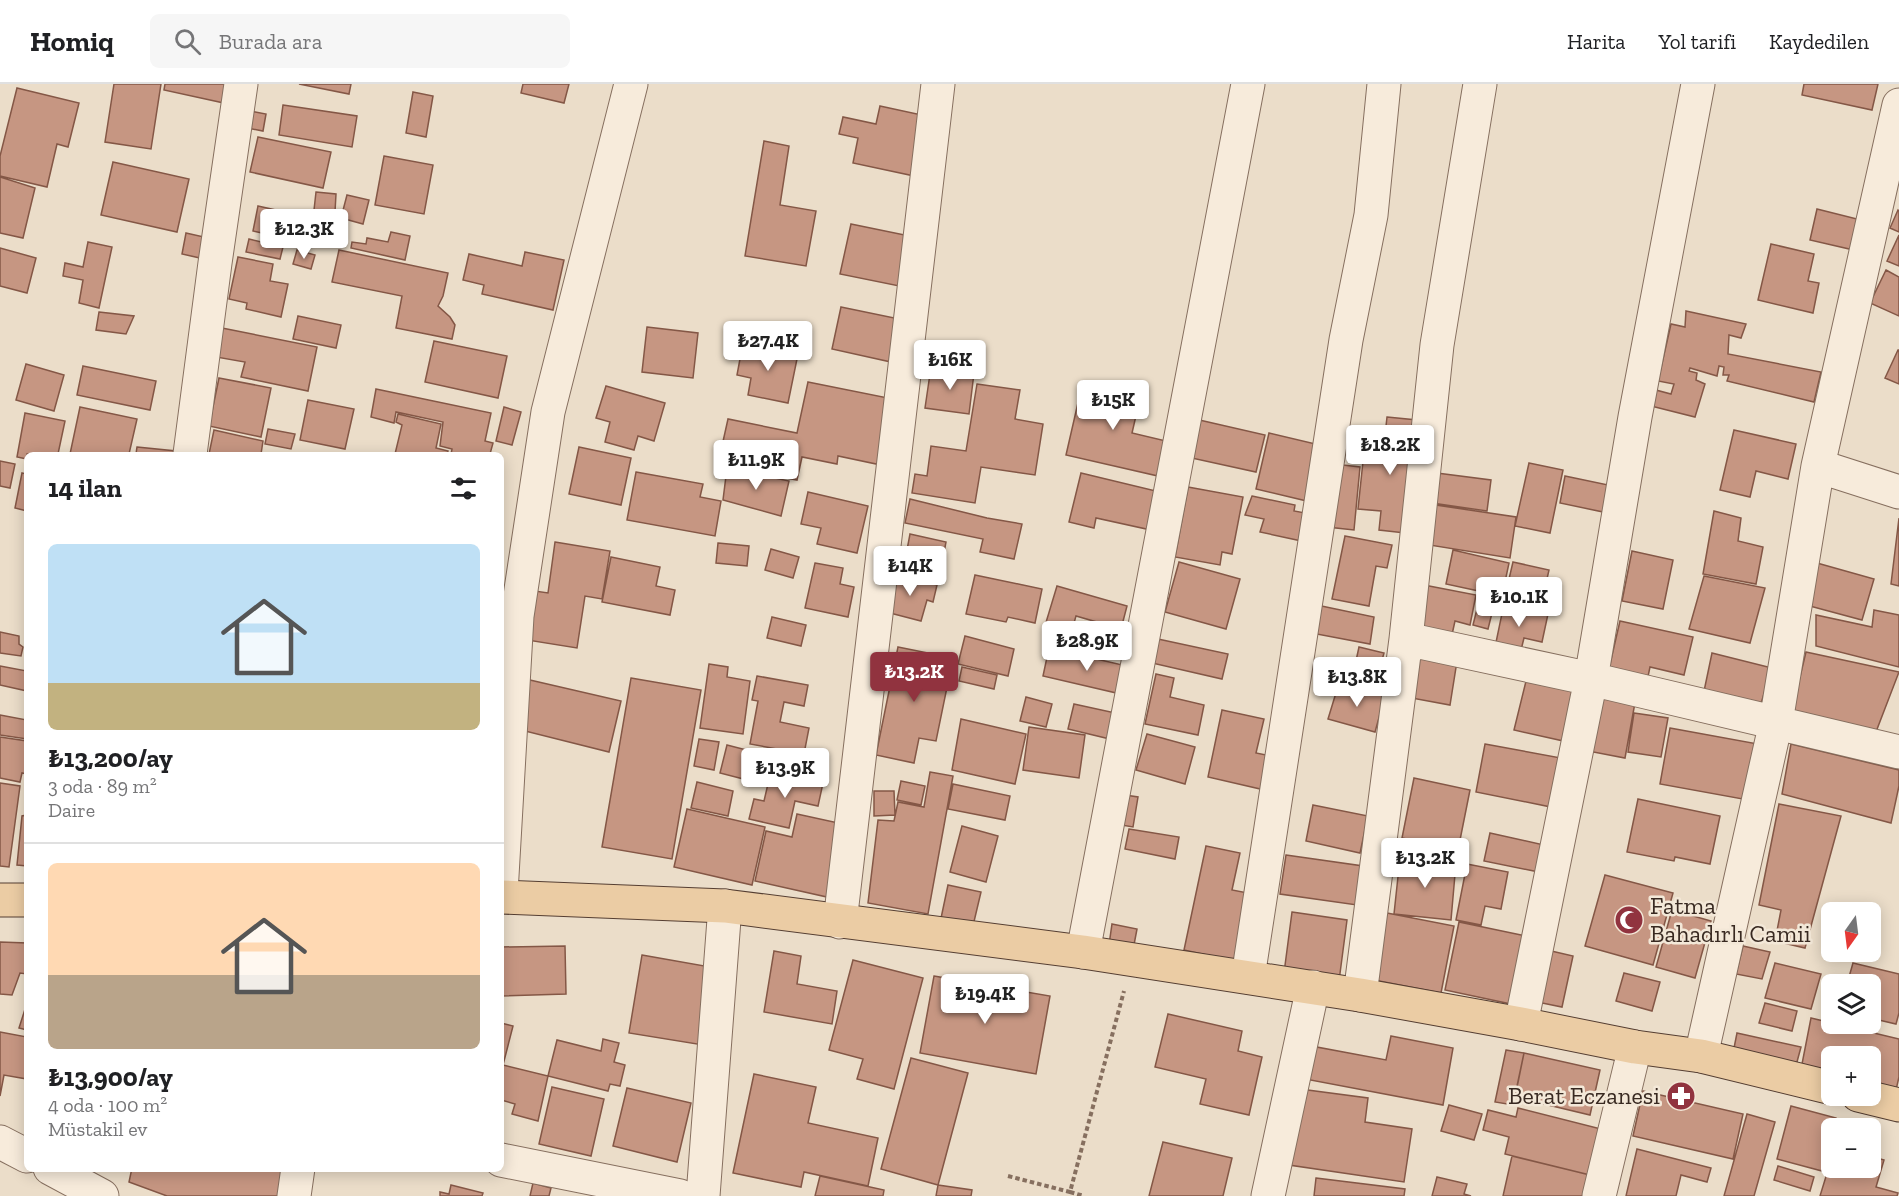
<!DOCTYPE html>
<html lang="tr">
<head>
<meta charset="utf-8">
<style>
	body { margin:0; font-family:"Zilla Slab",serif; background:#f6f6f6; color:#202124; height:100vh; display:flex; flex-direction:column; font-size:22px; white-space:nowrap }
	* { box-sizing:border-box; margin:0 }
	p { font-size:20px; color:#757577 }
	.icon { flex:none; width:33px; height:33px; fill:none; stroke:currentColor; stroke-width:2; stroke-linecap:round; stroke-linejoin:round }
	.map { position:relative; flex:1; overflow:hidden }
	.sheet { position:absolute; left:24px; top:368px; width:480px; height:720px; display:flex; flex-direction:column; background:#fff; border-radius:9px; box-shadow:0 3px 15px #0003 }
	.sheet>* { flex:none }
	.needle { width:39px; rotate:194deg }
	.buttons { position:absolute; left:1821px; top:818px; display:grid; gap:12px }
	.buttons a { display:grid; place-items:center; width:60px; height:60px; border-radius:9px; background:#fff; box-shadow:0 3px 15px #0003; font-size:30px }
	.price { position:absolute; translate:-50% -51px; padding:0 14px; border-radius:6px; background:#fff; color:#222; font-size:20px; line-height:39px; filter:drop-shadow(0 2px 3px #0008) }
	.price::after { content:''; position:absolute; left:50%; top:36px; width:18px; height:14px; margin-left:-9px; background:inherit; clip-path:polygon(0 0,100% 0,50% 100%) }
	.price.selected { background:#91333f; color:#fff }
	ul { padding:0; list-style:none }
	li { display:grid; align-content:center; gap:12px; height:318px; padding:0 24px }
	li+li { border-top:2px solid #e0e0e0 }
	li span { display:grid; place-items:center; height:186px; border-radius:9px; color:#555 }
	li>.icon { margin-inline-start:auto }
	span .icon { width:108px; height:108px; fill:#fffc; stroke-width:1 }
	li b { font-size:26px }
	h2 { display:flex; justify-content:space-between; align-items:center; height:72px; padding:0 24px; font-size:26px }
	header { display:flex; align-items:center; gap:36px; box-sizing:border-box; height:84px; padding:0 30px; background:#fff; border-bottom:2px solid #e0e0e0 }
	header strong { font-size:28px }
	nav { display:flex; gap:33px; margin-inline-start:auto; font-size:21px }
	.search { width:420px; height:54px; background:#f6f6f6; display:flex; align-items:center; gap:15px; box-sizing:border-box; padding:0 21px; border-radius:9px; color:#757577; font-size:22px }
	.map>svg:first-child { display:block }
	.building { fill:#c69682; stroke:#845746; stroke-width:1.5 }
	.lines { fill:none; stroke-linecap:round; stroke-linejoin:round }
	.minor-casing { stroke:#866f5f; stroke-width:35 }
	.major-casing { stroke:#553e32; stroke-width:35 }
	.path { stroke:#866f5f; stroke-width:4; stroke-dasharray:4.5 3; stroke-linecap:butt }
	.minor { stroke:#f7ebdb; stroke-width:33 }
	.major { stroke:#ebcca4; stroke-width:33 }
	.labels { text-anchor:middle; stroke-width:5; stroke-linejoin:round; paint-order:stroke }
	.poi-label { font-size:24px; fill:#382921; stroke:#f3e8d8; text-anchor:start }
</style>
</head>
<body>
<header>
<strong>Homiq</strong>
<div class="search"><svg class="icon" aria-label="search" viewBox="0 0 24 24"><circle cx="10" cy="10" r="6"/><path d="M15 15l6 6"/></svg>Burada ara</div>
<nav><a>Harita</a><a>Yol tarifi</a><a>Kaydedilen</a></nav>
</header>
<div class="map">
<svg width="1899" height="1112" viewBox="0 0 1899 1112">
	<rect width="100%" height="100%" fill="#ebddc9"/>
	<path class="building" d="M114 0H161L151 65 105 58Z
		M165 0H233V21L164 6Z
		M299 0H351L349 10Z
		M523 0H569L564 19 521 9Z
		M1804 0H1878L1872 26 1802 11Z
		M17 4 79 19 68 63 57 60 47 103 0 92V72Z
		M413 8 433 12 426 53 406 49Z
		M283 21 357 32 352 63 279 51Z
		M880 22 931 33 919 93 853 79 858 54 839 50 843 33 876 40Z
		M250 27 266 30 263 47 247 44Z
		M258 53 331 68 323 104 250 88Z
		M764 57 789 62 780 121 816 127 806 182 745 172Z
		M384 72 433 81 424 130 375 121Z
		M113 78 189 95 177 148 101 131Z
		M0 93 35 104 23 154 0 149Z
		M316 108 336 110 335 128 314 126Z
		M347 111 369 116 363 140 341 134Z
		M258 122 294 130 289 155 253 147Z
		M1817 125 1865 137 1858 167 1810 156Z
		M1898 126 1899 127V148L1890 144Z
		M851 140 929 156 909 204 840 190Z
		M391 148 410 152 405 176 351 164 352 158 366 160 367 154 388 158Z
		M186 149 204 153 200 174 182 170Z
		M1899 151V182L1887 177Z
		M249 155 283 163 280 175 246 168Z
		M88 158 112 163 99 224 79 219 83 196 63 192 65 179 83 183Z
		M1771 160 1814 170 1808 197 1819 199 1813 229 1758 216Z
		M0 164 36 174 27 209 0 202Z
		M297 166 315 171 311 185 293 180Z
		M339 166 448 189 443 212 438 222 450 233 455 241 452 255 396 244 402 212 332 198Z
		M525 168 564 176 553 226 482 210 484 201 463 196 469 170 522 182Z
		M238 173 273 180 270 197 288 200 281 233 246 225 247 219 229 215Z
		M1886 186 1899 193V232L1870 219Z
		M841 223 909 237 900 280 832 265Z
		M1686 227 1746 240 1741 254 1729 251 1728 270 1821 288 1814 318 1727 297 1729 291H1723L1724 283 1719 282 1717 292 1690 284 1689 287 1697 289 1696 296 1705 300 1695 333 1647 321 1652 305 1671 310 1674 300 1658 297 1671 240 1685 243Z
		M99 228 134 232 126 250 96 246Z
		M298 232 341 241 336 264 293 255Z
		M647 243 698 249 693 294 642 288Z
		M222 244 317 263 308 307 241 293 245 278 216 273Z
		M434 257 507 272 498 314 425 298Z
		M743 259 798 270 788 319 748 311 751 294 737 291Z
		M1898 266H1899V300L1885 294Z
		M26 280 64 291 54 327 16 316Z
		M83 282 156 297 150 326 77 311Z
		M931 283 974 289 969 330 925 324Z
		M219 294 271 304 261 353 209 342Z
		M1083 297 1141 310 1132 349 1166 357 1158 392 1066 371Z
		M808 298 893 315 881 381 838 372 837 380 802 373 797 396 718 380 728 335 797 349Z
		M977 300 1020 306 1015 335 1043 340 1035 391 981 383 975 419 912 409 915 390 927 392 931 362 966 367Z
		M606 302 665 319 654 357 638 352 634 366 605 358 610 338 596 334Z
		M376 305 491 329 485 357 493 359 490 370H451L452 365 440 362 443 338 396 328 394 339 371 333Z
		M308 316 354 325 345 365 300 356Z
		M80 323 137 335 129 370H70Z
		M504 323 521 328 512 361 496 357Z
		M25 329 65 337 58 370H27V375L17 373Z
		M398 330 441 340 436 364 448 367 447 370H395L402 341 396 338Z
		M1387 333 1417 336 1405 449 1379 446 1381 427 1358 425 1364 368 1383 370Z
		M1195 335 1265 351 1256 388 1187 373Z
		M268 345 295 350 291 365 265 360Z
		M214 346 263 357 261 370H209Z
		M1734 346 1796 360 1788 395 1756 387 1750 413 1720 406Z
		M1269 349 1324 362 1311 418 1256 405Z
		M137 363 176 367 175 370H136Z
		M579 363 631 374 621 421 569 410Z
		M0 377 15 380 10 404 0 402Z
		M1529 379 1563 386 1550 449 1515 442Z
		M1334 380 1360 383 1354 446 1327 443Z
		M727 384 789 397 781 432 723 416Z
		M636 388 703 400 700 413 721 417 715 452 627 436Z
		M1429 388 1491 396 1487 427 1425 418Z
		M22 389 27 390V427L15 424Z
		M1081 389 1160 408 1151 446 1096 434 1094 444 1069 438Z
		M1565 392 1613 402 1608 429 1560 419Z
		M1188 403 1243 413 1232 470 1222 468 1220 481 1175 473Z
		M808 408 868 422 857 469 817 460 821 444 801 440Z
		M1252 412 1295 421 1294 427 1316 431 1311 459 1260 448 1264 435 1245 431Z
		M910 415 987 434 1022 440 1014 475 980 468 983 455 905 439Z
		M1429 420 1516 433 1510 474 1423 460Z
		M1714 427 1741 434 1738 457 1763 463 1756 500 1703 490Z
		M1899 434V502L1891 500Z
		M910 450 946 458 939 495 903 487Z
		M1345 452 1392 461 1387 484 1376 482 1369 522 1332 515Z
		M555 458 610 467 602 515 585 512 577 564 527 556 535 507 548 509Z
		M718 459 749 462 747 482 716 479Z
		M771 465 799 473 793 494 765 486Z
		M1453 466 1509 479 1502 512 1446 500Z
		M1632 467 1673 476 1663 525 1622 517Z
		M611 473 660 483 656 502 675 506 670 531 602 518Z
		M1179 478 1240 495 1226 545 1165 528Z
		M1513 478 1549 486 1541 521 1505 512Z
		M815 479 843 484 840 500 854 503 848 533 805 524Z
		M1817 479 1874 495 1862 536 1806 521Z
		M896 490 937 501 933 518 927 516 921 537 886 528Z
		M975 491 1042 505 1035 539 1008 533 1006 538 966 530Z
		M1704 492 1765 504 1750 559 1689 545Z
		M1424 501 1476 511 1470 541 1455 537 1451 555 1415 548Z
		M1057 502 1127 522 1121 545 1076 532 1070 553 1044 545Z
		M1505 515 1527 519 1526 525 1548 530 1542 558 1524 554 1519 574 1494 568Z
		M1312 520 1374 533 1370 560 1306 548Z
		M1478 521 1493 525 1488 545 1473 541Z
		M1874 526 1899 531V583L1816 562V531L1872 543Z
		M772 533 806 541 801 562 767 554Z
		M1620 537 1693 553 1684 591 1650 583 1646 602 1607 593Z
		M0 548 19 552V560L23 563 21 572 0 569Z
		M965 552 1014 565 1008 592 958 580Z
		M1158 555 1228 570 1222 595 1152 579Z
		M898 563 953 574 936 657 919 654 914 679 876 671Z
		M1359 563 1384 569 1375 601 1352 595Z
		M1049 564 1131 583 1125 611 1043 592Z
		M1806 568 1899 588 1874 653 1791 630Z
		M1712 569 1772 584 1759 626 1703 612Z
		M1413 570 1457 577 1450 621 1406 613Z
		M709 580 728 583 727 593 750 597 743 650 700 644Z
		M0 582 27 587V607L0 601Z
		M962 583 997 591 994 605 959 597Z
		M1528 589 1581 602 1568 658 1514 646Z
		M1156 590 1174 594 1170 613 1204 621 1198 651 1145 640Z
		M757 592 808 601 804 622 784 618 780 638 809 644 804 670 750 660 758 617 752 616Z
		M517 593 621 617 609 668 513 644Z
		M631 594 701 606 672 775 602 763Z
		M1339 599 1385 612 1375 648 1328 635Z
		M1600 606 1636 613 1625 674 1588 667Z
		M1026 613 1052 620 1046 643 1020 637Z
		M1074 620 1120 630 1114 656 1068 645Z
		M1222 626 1264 635 1256 669 1276 673 1269 707 1208 693Z
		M1634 629 1668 634 1661 673 1628 668Z
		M0 631 27 636V655L0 651Z
		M961 635 1026 650 1015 700 952 686Z
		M1029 643 1085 651 1079 694 1023 686Z
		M1670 644 1758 660 1748 716 1660 700Z
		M1147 650 1195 663 1185 700 1136 686Z
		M0 653 27 657V690L22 689 20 698 0 694Z
		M699 655 719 658 714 686 694 682Z
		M1485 660 1561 674 1551 723 1476 708Z
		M1791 660 1899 686V702L1891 739 1782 710Z
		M727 661 766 671 759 699 720 689Z
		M771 687 823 699 818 722 795 717 789 744 749 735 754 715 764 717Z
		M930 688 953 692 928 830 868 819 878 736 894 737 898 718 924 723Z
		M1414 694 1470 706 1458 766 1402 754Z
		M901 697 925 702 921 721 897 716Z
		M697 698 733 707 728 732 691 724Z
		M0 699 20 702 9 783 0 782Z
		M953 700 1010 712 1005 736 948 725Z
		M874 707H894L895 731 874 732Z
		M1125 711 1138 713 1133 743 1121 741Z
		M1638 715 1720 732 1710 780 1675 773 1674 777 1627 768Z
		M1779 720 1841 732 1805 864 1775 857 1781 826 1759 821Z
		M1313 721 1368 732 1360 769 1306 757Z
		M687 725 765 743 752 801 674 783Z
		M797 730 843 740 827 813 755 797 766 747 792 753Z
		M27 731V782L17 781 22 732Z
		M962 742 998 752 986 798 950 788Z
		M1129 745 1179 753 1175 775 1125 765Z
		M1490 749 1544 761 1539 788 1484 777Z
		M1206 762 1240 769 1232 806 1253 810 1239 878 1184 866Z
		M1286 771 1363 782 1357 821 1280 810Z
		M1400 774 1456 779 1451 836 1394 830Z
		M1467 780 1508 788 1501 825 1485 822 1481 841 1456 836Z
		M1605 791 1673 809 1653 881 1585 862Z
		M948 801 981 808 972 846 940 839Z
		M1672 826 1711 837 1695 894 1656 883Z
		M1292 828 1347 836 1339 897 1284 889Z
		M1387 829 1454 842 1441 909 1374 896Z
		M1459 838 1526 852 1511 920 1445 906Z
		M1112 840 1137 845 1133 866 1109 861Z
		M0 858 27 859V890L20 889 12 911 0 910Z
		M565 862 566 910 501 912V863Z
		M1743 862 1770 868 1762 895 1736 890Z
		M1547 866 1573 872 1562 923 1537 918Z
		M774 867 801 872 797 900 837 907 832 940 764 928Z
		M642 871 716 884 703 961 629 949Z
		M853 876 923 894 894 1005 857 995 863 975 829 966Z
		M1775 879 1821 890 1811 925 1765 914Z
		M1853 879 1899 890V929L1896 940 1870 934V900H1847Z
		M1624 889 1660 898 1652 927 1616 917Z
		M934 892 1050 912 1036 990 920 969Z
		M27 919V946L19 944Z
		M1765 919 1797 927 1792 947 1759 939Z
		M1168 930 1242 947 1238 967 1262 973 1249 1031 1200 1020 1206 995 1155 983Z
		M1811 934 1899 955V993L1896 1006 1870 999V972H1832V988L1802 980Z
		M501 939 513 942 503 981 548 992 538 1037 512 1030 515 1020 501 1016Z
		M0 948 27 953V995L4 991 0 1012Z
		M1737 949 1801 963 1794 989 1732 974Z
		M1391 952 1453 964 1443 1021 1305 995 1311 962 1386 976Z
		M603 955 619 959 614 978 625 981 620 1002 610 1000 608 1007 548 992 557 956 601 967Z
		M1506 966 1524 969 1513 1021 1495 1018Z
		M1524 969 1600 986 1590 1031 1515 1013Z
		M911 974 968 989 938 1101 881 1085Z
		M754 990 816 1003 808 1039 878 1054 868 1102 804 1088 801 1103 733 1089Z
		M552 1003 604 1015 591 1072 539 1060Z
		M627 1004 691 1019 677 1078 613 1062Z
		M1300 1005 1368 1014 1365 1038 1412 1045 1404 1098 1289 1081Z
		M1643 1007 1743 1030 1733 1075 1633 1052Z
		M1449 1021 1482 1030 1474 1056 1441 1047Z
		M1791 1022 1836 1034 1834 1044H1832V1053L1822 1087 1777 1075Z
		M1518 1024 1601 1045 1590 1091 1505 1070 1509 1053 1483 1046 1488 1026 1516 1033Z
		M1747 1030 1775 1038 1754 1112H1724Z
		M1163 1058 1232 1074 1223 1112H1149Z
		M1637 1065 1711 1084 1707 1098 1681 1091 1676 1112H1626Z
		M1512 1072 1590 1091V1112H1503Z
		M1870 1072 1884 1076 1876 1103 1898 1109 1897 1112H1820L1832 1073V1083H1870Z
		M1778 1082 1814 1093 1810 1107 1774 1096Z
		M132 1084H293L286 1112H167L129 1098Z
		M820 1092 884 1106 883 1112H815Z
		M1437 1093 1467 1100 1464 1110 1471 1112H1432Z
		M1316 1094 1405 1105 1404 1112H1314Z
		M533 1099 551 1104 549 1112H530Z
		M451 1101 483 1109 482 1112H440V1108L449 1110Z
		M938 1101 972 1106 971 1112H936Z"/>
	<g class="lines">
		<g class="minor-casing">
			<path id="minor" d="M190 370 215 179 241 0
				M1818 382 1899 408
				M1406 555 1591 595 1899 668
				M501 809 517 532 548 328 631 0
				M840 838 938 0
				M1083 868 1248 0
				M1248 893 1346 256 1371 131 1384 0
				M1360 911 1406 555 1437 261 1480 0
				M1521 940 1591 595 1635 333 1698 0
				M1701 972 1776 638 1818 382 1899 21
				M0 1058 27 1072
				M501 1076 680 1112
				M50 1084 102 1112
				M294 1112 298 1084
				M703 1112 725 822
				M1268 1112 1313 903
				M1599 1112 1635 963"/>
		</g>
		<g class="major-casing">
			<path id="major" d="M501 813 725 822 1083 868 1360 911 1521 940 1635 963 1701 972 1832 1004
				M0 816H27
				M1858 1011 1899 1021"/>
		</g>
		<path class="path" d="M1008 1092 1070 1108 1124 907
			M1070 1108 1084 1112"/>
		<use href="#minor" class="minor"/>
		<use href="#major" class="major"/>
	</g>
	<defs>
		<g id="mosque-disc" transform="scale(1.5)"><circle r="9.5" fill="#91333f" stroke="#f3e8d8"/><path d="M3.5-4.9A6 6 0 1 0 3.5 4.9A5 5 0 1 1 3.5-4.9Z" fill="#fff"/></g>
		<g id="pharmacy-disc" transform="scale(1.5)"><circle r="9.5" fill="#91333f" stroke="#f3e8d8"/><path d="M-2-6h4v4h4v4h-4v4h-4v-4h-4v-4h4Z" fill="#fff"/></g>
	</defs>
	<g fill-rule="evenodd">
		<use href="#mosque-disc" x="1629" y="836"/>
		<use href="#pharmacy-disc" x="1681" y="1012"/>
	</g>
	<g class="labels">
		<g class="poi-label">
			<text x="1650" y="830">Fatma<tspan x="1650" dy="28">Bahadırlı Camii</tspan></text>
			<text x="1660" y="1020" text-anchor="end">Berat Eczanesi</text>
		</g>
	</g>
</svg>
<div class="buttons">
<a><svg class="needle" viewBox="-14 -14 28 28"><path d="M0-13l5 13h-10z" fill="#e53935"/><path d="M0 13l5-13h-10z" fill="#757577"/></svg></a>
<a><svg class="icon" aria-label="layers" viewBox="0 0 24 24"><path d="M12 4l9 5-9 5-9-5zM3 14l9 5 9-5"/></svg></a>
<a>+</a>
<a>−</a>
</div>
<b class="price" style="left:304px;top:176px">₺12.3K</b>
<b class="price" style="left:768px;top:288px">₺27.4K</b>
<b class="price" style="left:950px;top:307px">₺16K</b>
<b class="price" style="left:1113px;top:347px">₺15K</b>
<b class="price" style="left:1390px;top:392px">₺18.2K</b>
<b class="price" style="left:756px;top:407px">₺11.9K</b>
<b class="price" style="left:910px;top:513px">₺14K</b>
<b class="price" style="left:1519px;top:544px">₺10.1K</b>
<b class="price" style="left:1087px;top:588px">₺28.9K</b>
<b class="price selected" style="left:914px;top:619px">₺13.2K</b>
<b class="price" style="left:1357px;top:624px">₺13.8K</b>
<b class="price" style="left:785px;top:715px">₺13.9K</b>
<b class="price" style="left:1425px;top:805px">₺13.2K</b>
<b class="price" style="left:985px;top:941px">₺19.4K</b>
<section class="sheet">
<h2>14 ilan<svg class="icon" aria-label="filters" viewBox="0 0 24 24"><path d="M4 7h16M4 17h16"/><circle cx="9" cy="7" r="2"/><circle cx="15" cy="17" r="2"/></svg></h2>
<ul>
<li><span style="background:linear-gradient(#bfe0f5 75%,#c2b280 0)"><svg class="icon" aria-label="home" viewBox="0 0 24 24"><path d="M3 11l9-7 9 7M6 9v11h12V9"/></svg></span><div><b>₺13,200/ay</b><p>3 oda · 89 m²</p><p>Daire</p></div></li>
<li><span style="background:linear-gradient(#ffd9b3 60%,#b9a48a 0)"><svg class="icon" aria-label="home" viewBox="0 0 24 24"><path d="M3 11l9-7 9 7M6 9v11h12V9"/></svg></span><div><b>₺13,900/ay</b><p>4 oda · 100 m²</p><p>Müstakil ev</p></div></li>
</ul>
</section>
</div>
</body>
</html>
